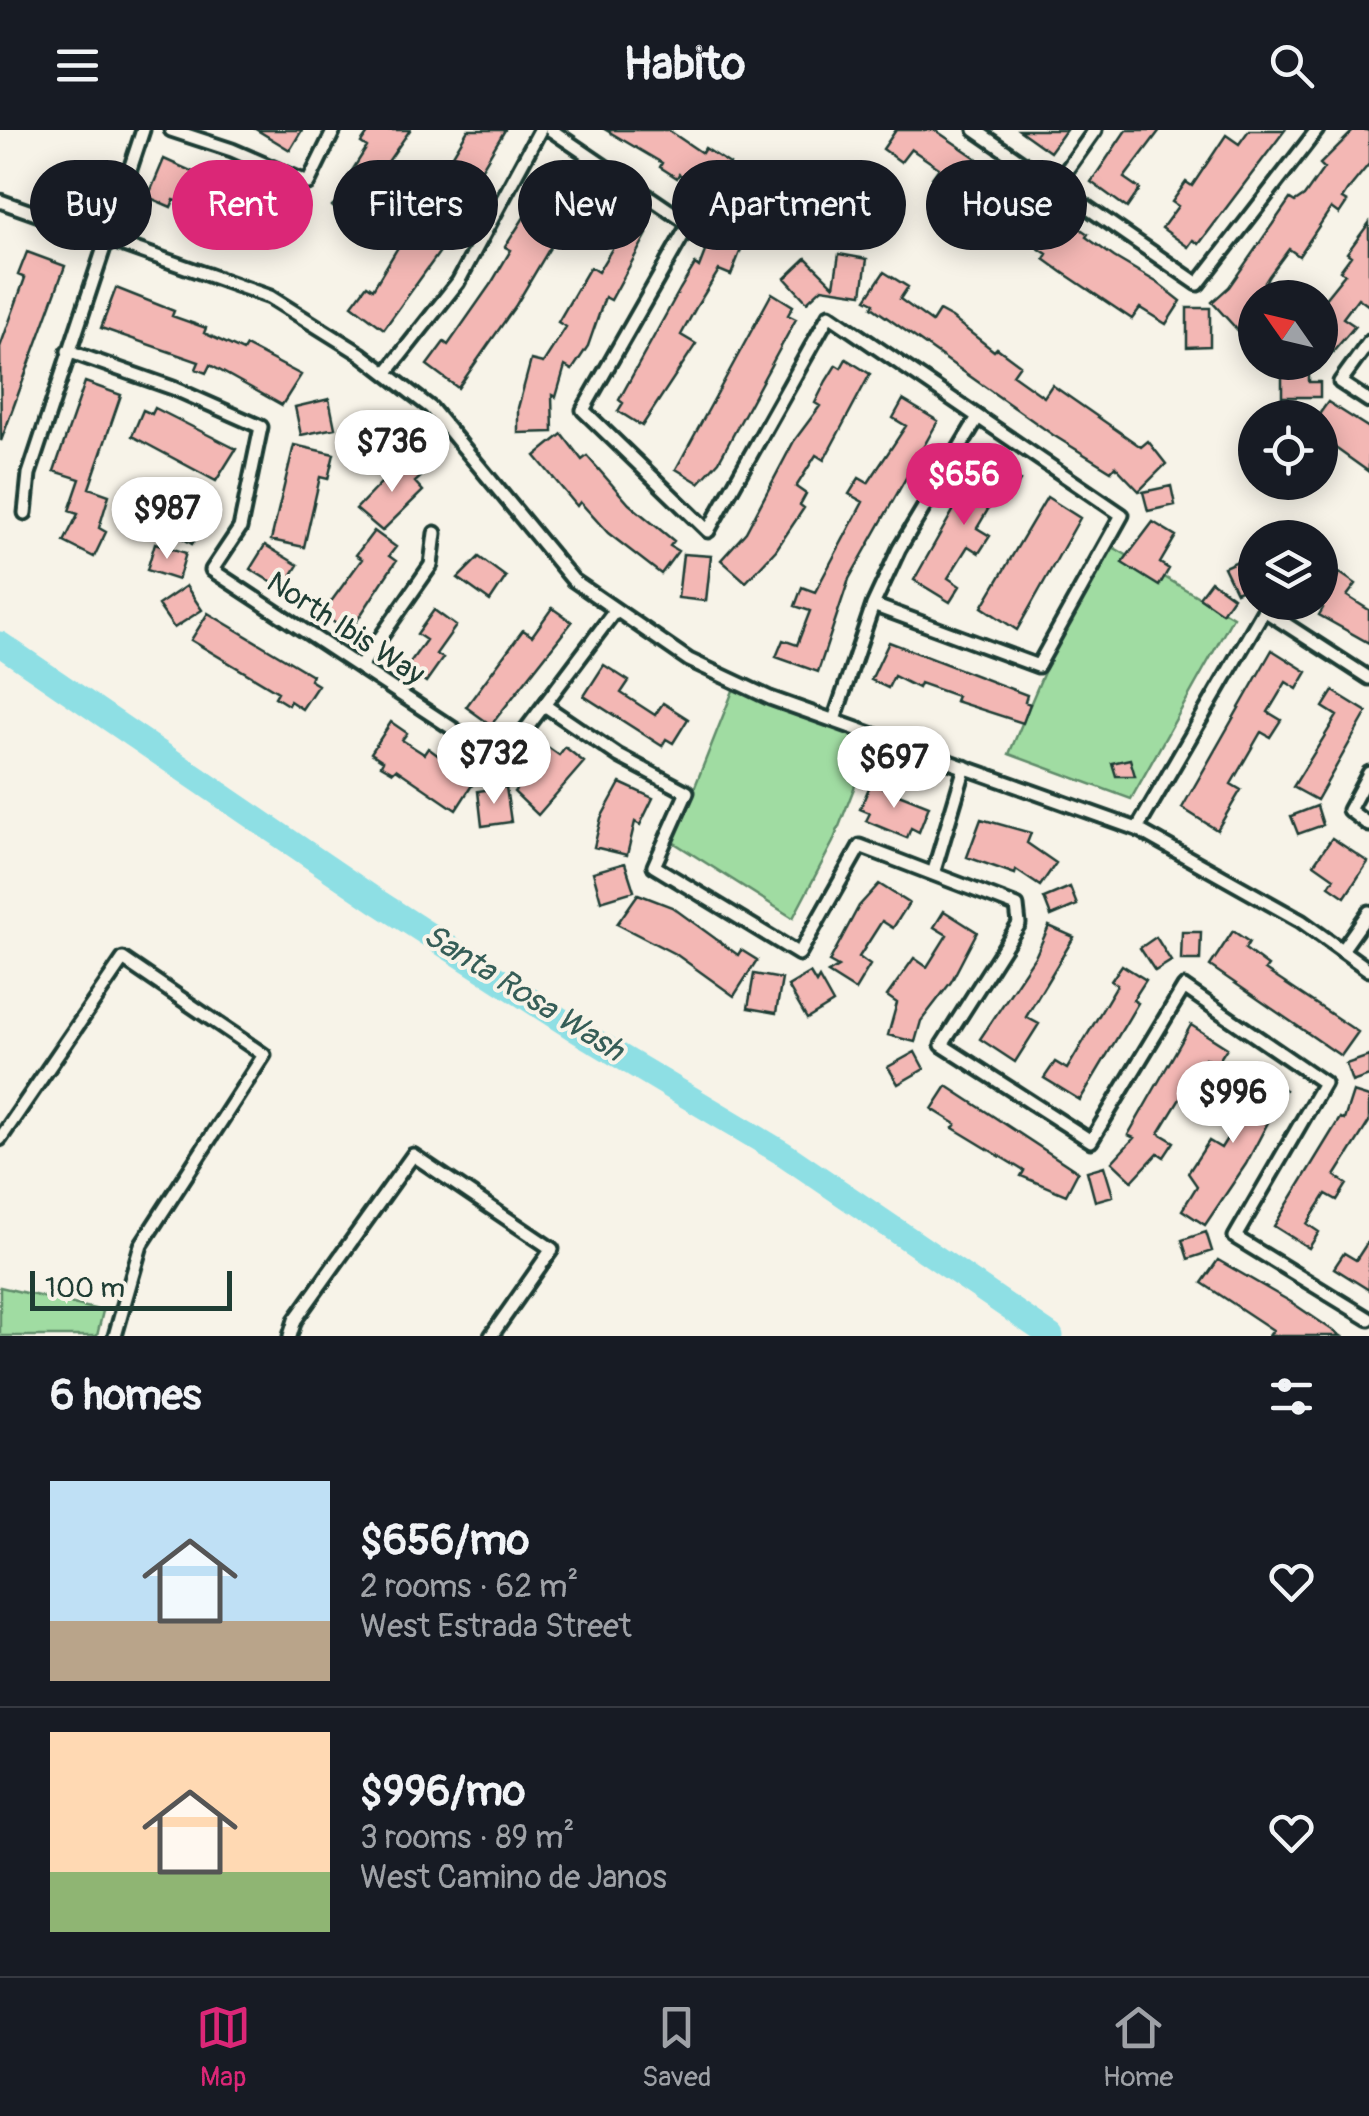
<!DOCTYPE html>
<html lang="en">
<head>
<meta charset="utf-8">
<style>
	body { margin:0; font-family:Pangolin,sans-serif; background:#242831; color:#f1f3f6; height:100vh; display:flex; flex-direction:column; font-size:38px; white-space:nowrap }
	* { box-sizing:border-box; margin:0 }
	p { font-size:32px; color:#9ea1a6 }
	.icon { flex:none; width:55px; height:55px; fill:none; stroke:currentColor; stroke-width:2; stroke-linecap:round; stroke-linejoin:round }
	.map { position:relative; height:1206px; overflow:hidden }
	.details { display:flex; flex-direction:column; background:#171b24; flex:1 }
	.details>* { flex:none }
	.top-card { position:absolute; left:30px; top:30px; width:1310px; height:90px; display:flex; gap:20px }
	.needle { width:65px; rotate:304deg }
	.controls { position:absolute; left:1238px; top:150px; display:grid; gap:20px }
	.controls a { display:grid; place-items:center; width:100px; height:100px; border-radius:50%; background:#171b24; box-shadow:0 5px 25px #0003; font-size:50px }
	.scale { position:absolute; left:30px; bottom:25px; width:202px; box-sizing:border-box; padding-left:10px; border:5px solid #1f3d34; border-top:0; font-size:28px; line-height:35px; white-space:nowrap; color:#1f3d34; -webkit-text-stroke:8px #f7f3e8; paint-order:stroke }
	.price { position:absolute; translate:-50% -85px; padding:0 22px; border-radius:35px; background:#fff; color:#222; font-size:32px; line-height:65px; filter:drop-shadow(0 2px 5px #0008) }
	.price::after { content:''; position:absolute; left:50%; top:60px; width:30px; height:22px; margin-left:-15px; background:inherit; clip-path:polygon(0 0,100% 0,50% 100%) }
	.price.current { background:#db2777; color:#fff }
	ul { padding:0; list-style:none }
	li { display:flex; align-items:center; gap:30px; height:250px; padding:0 50px }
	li+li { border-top:2px solid #363941 }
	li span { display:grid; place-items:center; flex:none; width:280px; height:200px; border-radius:0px; color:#555 }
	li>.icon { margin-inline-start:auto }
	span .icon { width:120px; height:120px; fill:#fffc; stroke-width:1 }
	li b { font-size:42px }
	h2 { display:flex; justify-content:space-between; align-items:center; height:120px; padding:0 50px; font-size:42px }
	.chip { padding:0 35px; border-radius:45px; background:#171b24; box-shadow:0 5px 25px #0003; font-size:35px; line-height:90px }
	.chip.current { background:#db2777; color:#fff }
	header { display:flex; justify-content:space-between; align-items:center; height:130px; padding:0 50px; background:#171b24; font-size:45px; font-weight:700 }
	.dock { display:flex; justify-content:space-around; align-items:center; height:140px; border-top:2px solid #363941; background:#171b24; font-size:28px; color:#9ea1a6 }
	.dock a { display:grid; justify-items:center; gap:5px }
	.dock .current { color:#db2777 }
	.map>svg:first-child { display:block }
	.green { fill:#a0dca2; stroke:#608c6b; stroke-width:2.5 }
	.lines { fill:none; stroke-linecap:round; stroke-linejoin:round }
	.river { stroke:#8edfe4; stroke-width:25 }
	.building { fill:#f3b7b4; stroke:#1f3d34; stroke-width:2.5 }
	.street-casing { stroke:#1f3d34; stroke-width:19 }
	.street { stroke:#f7f3e8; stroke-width:11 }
	.labels { text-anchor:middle; stroke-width:8; stroke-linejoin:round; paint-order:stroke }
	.street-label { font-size:30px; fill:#1f3d34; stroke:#f7f3e8 }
	.water-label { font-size:32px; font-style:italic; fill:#355d57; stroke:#f7f3e8 }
</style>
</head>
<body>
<header><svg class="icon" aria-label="menu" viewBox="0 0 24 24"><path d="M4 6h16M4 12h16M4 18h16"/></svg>Habito<svg class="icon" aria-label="search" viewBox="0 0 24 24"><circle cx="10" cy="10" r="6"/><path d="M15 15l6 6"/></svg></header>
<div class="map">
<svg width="1369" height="1206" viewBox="0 0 1369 1206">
	<rect width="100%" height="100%" fill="#f7f3e8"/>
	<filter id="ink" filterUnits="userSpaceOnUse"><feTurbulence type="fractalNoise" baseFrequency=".01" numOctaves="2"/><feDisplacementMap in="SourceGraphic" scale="20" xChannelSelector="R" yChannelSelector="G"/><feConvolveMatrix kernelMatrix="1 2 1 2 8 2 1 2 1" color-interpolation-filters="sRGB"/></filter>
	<g filter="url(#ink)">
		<path class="green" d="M1111 416 1233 487 1131 669 1009 624 1050 528Z
			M734 558 872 612 833 712 793 788 673 712Z
			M0 1157 103 1181 97 1206H0Z"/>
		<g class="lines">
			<path class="river" d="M0 514 375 770 578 901 784 1024 1051 1206"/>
		</g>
		<path class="building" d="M257 0H302L290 20Z
			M370 0H410L385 36 391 41 370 74 375 78 354 99 332 76 356 52 348 47 367 17 361 13Z
			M468 0H505L450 91 456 95 441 120 384 199 352 175 367 155 373 159Z
			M606 0H668L702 23 705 18 730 34 710 64 679 44 677 48 660 37 662 33Z
			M896 0H935L1088 104 1086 107 1114 127 1158 153 1181 171 1166 194 1140 178 1132 189 1062 142 1044 129 1047 124 932 48 939 38 911 19 901 32 883 19Z
			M1019 0H1066L1050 22Z
			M1126 0H1160L1124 48 1140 59 1127 78 1091 52Z
			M1249 0H1285L1199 114 1193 110 1188 117 1162 98 1178 76 1172 72 1186 52 1192 56 1226 5 1239 14Z
			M1354 0H1369V34L1347 61 1342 69 1347 72 1339 84 1331 78 1299 126 1289 119 1269 146 1249 178 1255 185V196L1243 206 1212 172 1229 157 1290 69 1295 72 1304 66 1324 38 1320 34Z
			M164 29 280 81 288 89 274 115 208 81 174 70 171 77 148 67Z
			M552 35 586 57 516 175 458 258 427 235 444 212 448 215 492 152 511 120 505 117 542 59 538 57Z
			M738 62 751 88 716 107 742 117 731 145 719 140 697 176 681 205 696 214 642 296 618 281 623 273 619 270 680 159 695 134 699 137 716 93 708 78Z
			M622 76 644 90 639 99 647 104 611 170 605 167 588 216 572 240 565 236 556 267 552 265 553 302 518 303V278L531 230 543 233 566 197 558 192 590 137 598 142 618 109 606 102Z
			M1369 93V176L1358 168 1343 188 1355 196 1320 237V175L1345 144 1340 141 1351 126 1347 123Z
			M27 122 65 136 1 311 0 217 25 148 18 145Z
			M839 124 867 129 862 164 822 158 807 172 785 148 806 128 834 156Z
			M884 142 908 157 900 169 932 192 939 181 952 188 994 221 997 218 1020 235 1013 245 1044 267 1052 255 1141 317 1148 311 1166 334 1139 361 1115 336 1111 341 1053 305 872 177 874 173 866 169Z
			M116 158 174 181 172 186 206 198 204 203 243 221 246 216 301 245 282 275 210 235 206 243 196 239 199 232 101 198Z
			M772 163 793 176 788 185 796 189 719 331 699 353 676 339Z
			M1187 178H1210V216L1187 217Z
			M846 229 870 244 824 330 816 325 796 357 806 364 800 375 804 378 776 420 746 452 721 430 746 402 794 311 820 276 815 273 826 251 836 235 841 238Z
			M1282 238H1309V252H1320V267H1282Z
			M85 252 121 265 89 358 109 365 99 398 106 402 94 427 64 412 78 384 69 381 80 349 54 341Z
			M329 269 335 298 301 305 295 277Z
			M903 270 938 291 849 449 818 542 776 527 783 510 797 515 810 481 795 476 802 457 815 462 863 372 849 364 859 348 868 353 906 296 893 288Z
			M1328 272 1369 298V342L1327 312 1320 323V283Z
			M155 278 236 319 216 351 132 306 143 280 152 284Z
			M562 304 582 330 587 326 629 374 674 411 670 416 678 421 661 444 608 403 580 372 577 376 535 326Z
			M294 315 334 324 328 349 320 347 304 417 271 410Z
			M406 327 423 345 415 352 423 361 382 401 356 379Z
			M983 328 1020 351 1010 367 999 361 977 398 990 406 979 423 968 416 948 448 960 456 950 472 914 450Z
			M1171 356 1175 375 1148 381 1143 362Z
			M1047 367 1080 388 1017 500 982 477Z
			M179 372 202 386 197 394 202 398 192 414 163 396Z
			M1153 392 1176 406 1160 433 1169 439 1159 456 1122 433Z
			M374 401 396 417 389 426 396 431 349 503 322 484 362 429 356 425Z
			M155 413 186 423 178 450 147 440Z
			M265 415 298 435 283 459 250 439Z
			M683 424 711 426 706 471 678 468Z
			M479 427 506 447 490 471 458 448Z
			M1242 429 1254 454 1236 462 1224 437Z
			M1320 442 1334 451 1340 443 1356 454 1347 466 1369 480V513L1319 485 1323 478 1318 475Z
			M1211 451 1233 467 1222 483 1199 467Z
			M186 456 202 480 174 498 158 475Z
			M552 478 572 492 491 595 466 577 523 500 532 506Z
			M434 480 456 496 436 524 443 528 426 552 406 538 426 510 417 504Z
			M208 483 312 545 310 550 318 555 302 579 290 571 288 575 275 567 278 562 191 510Z
			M889 512 1027 565 1025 572 1030 574 1023 593 955 571 957 566 920 553 918 558 894 546 888 558 871 550Z
			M1272 520 1307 542 1297 559 1286 552 1268 582 1281 590 1270 607 1261 602 1231 654 1241 660 1217 700 1182 678Z
			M604 535 629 551 621 563 655 585 663 573 688 589 673 613 666 609 662 616 584 566Z
			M1333 561 1367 582 1317 670 1293 657 1337 586 1323 577Z
			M391 592 407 603 402 610 424 624 428 618 474 652 456 680 396 639 393 642 381 635 383 631 371 623Z
			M565 617 584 632 538 685 514 662 549 618 559 625Z
			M1130 629 1135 646H1116L1112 633Z
			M620 653 653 668 640 695 635 692 627 725 594 717 601 688Z
			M871 653 929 676 919 702 911 698 907 708 866 691 870 683 860 679Z
			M506 657 511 692 482 696 478 661Z
			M1317 676 1323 695 1298 704 1291 686Z
			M981 689 1031 703 1027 713 1056 733 1040 756 1016 740 1015 744 967 727Z
			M1332 708 1368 732 1345 767 1329 756 1334 748 1314 734Z
			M625 733 634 761 601 771 593 742Z
			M879 754 909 773 893 798 882 791 859 827 870 835 855 860 828 843 838 837 829 832 859 776Z
			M1070 757 1077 775 1051 786 1044 768Z
			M638 764 672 777 738 825 741 820 757 830 734 866 677 825 617 794Z
			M944 781 977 802 951 852 921 891 915 912 888 905 897 873 887 866 914 828 927 837 947 805 934 797Z
			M1049 796 1074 807 1026 887 1039 894 1015 932 980 909 1036 825Z
			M1233 801 1249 812 1245 819 1268 836 1265 840 1358 902 1341 926 1210 836Z
			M1182 802H1201L1200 830H1181Z
			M1156 807 1171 831 1155 841 1140 818Z
			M1122 835 1146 850 1133 870 1138 873 1080 970 1044 948 1055 932 1067 939 1117 855 1111 851Z
			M810 843 816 853 819 848 833 873 807 889 788 856Z
			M754 844 782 849 776 883 748 878Z
			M1191 895 1227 918 1216 935 1205 928 1159 1003 1174 1012 1164 1027 1158 1023 1132 1051 1112 1032 1134 1008 1128 1005Z
			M915 922 924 939 898 954 888 937Z
			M1369 926V946L1352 952 1346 934Z
			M1251 939 1285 960 1246 1034 1205 1095 1182 1080 1197 1056 1188 1043 1209 1011 1221 1018 1241 986 1227 978Z
			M947 956 1078 1042 1066 1065 1021 1046 1024 1041 953 998 956 994 932 979Z
			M1353 962 1369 967V992L1335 1046 1347 1054 1337 1070 1326 1064 1307 1094 1319 1102 1309 1118 1274 1096 1340 988 1344 990Z
			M1104 1036 1113 1066 1095 1071 1087 1041Z
			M1206 1102 1212 1121 1188 1129 1182 1110Z
			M1369 1110V1160L1334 1138 1344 1123 1356 1130Z
			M1218 1130 1291 1172 1341 1206H1269L1273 1200 1202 1153Z"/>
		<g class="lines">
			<g class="street-casing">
				<path id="street" d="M171 0 232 20 308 53 334 0
					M551 0 689 94 583 280 708 401 829 185 1122 385 1038 536 873 475
					M975 0 1198 154 1317 0
					M1056 55 1095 0
					M0 71 270 167 361 224 431 278 573 450 689 530 770 568 1137 699 1301 791 1369 840
					M1369 212 1340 252 1369 271
					M68 221 173 258 261 297 240 398 212 440 502 631 614 482
					M387 242 458 152 540 0
					M25 383 29 344 143 0
					M360 537 431 435 435 403
					M547 577 619 626 687 662 654 736 799 824 860 716 1017 776 1019 794 942 915 1091 1011 1184 857 1324 953 1235 1107 1369 1189
					M834 590 873 475 899 419 978 287
					M1369 643 1349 680 1369 695
					M1137 699 1264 480 1369 548
					M933 744 965 637
					M1342 820 1369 782
					M0 1009 123 829 264 925 141 1115 115 1206
					M290 1206 295 1190 413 1025 552 1119 491 1206"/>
			</g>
			<use href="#street" class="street"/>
		</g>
	</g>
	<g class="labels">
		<g class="street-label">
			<text transform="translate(346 498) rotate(33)" y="10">North Ibis Way</text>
		</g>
		<g class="water-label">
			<text transform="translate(524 862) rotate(32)" y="11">Santa Rosa Wash</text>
		</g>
	</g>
</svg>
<div class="controls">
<a><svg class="needle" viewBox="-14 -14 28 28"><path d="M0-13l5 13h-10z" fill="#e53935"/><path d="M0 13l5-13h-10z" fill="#9ea1a6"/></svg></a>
<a><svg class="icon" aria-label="locate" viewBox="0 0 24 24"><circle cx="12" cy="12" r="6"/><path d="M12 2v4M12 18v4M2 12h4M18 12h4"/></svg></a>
<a><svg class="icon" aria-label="layers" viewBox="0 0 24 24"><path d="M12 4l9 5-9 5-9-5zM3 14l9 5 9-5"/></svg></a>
</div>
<div class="scale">100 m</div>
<b class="price" style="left:392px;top:365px">$736</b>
<b class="price current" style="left:964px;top:398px">$656</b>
<b class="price" style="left:167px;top:432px">$987</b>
<b class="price" style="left:494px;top:677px">$732</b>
<b class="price" style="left:894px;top:681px">$697</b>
<b class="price" style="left:1233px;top:1016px">$996</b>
<div class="top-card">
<a class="chip">Buy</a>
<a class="chip current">Rent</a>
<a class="chip">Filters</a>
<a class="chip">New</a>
<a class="chip">Apartment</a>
<a class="chip">House</a>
</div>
</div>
<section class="details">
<h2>6 homes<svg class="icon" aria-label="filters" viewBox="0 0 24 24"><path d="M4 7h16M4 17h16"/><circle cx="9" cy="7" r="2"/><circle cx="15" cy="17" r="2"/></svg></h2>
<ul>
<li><span style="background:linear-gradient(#bfe0f5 70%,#b9a48a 0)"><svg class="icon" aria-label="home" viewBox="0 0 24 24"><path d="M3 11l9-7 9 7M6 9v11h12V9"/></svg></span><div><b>$656/mo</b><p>2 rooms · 62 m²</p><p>West Estrada Street</p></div><svg class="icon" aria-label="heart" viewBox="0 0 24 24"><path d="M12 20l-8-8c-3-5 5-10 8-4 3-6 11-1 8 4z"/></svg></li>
<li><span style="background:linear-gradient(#ffd9b3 70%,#8fb573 0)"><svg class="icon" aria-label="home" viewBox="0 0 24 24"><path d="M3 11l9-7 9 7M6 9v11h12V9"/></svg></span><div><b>$996/mo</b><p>3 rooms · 89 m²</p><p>West Camino de Janos</p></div><svg class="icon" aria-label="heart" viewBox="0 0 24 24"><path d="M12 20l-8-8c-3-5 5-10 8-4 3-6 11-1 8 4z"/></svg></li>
</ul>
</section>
<nav class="dock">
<a class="current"><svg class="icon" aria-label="map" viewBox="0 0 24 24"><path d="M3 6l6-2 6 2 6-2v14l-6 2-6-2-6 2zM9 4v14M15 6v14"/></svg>Map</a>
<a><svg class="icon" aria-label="saved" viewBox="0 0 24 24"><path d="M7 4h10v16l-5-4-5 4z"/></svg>Saved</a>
<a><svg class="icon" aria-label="home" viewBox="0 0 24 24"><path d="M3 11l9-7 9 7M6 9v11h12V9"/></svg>Home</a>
</nav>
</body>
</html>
